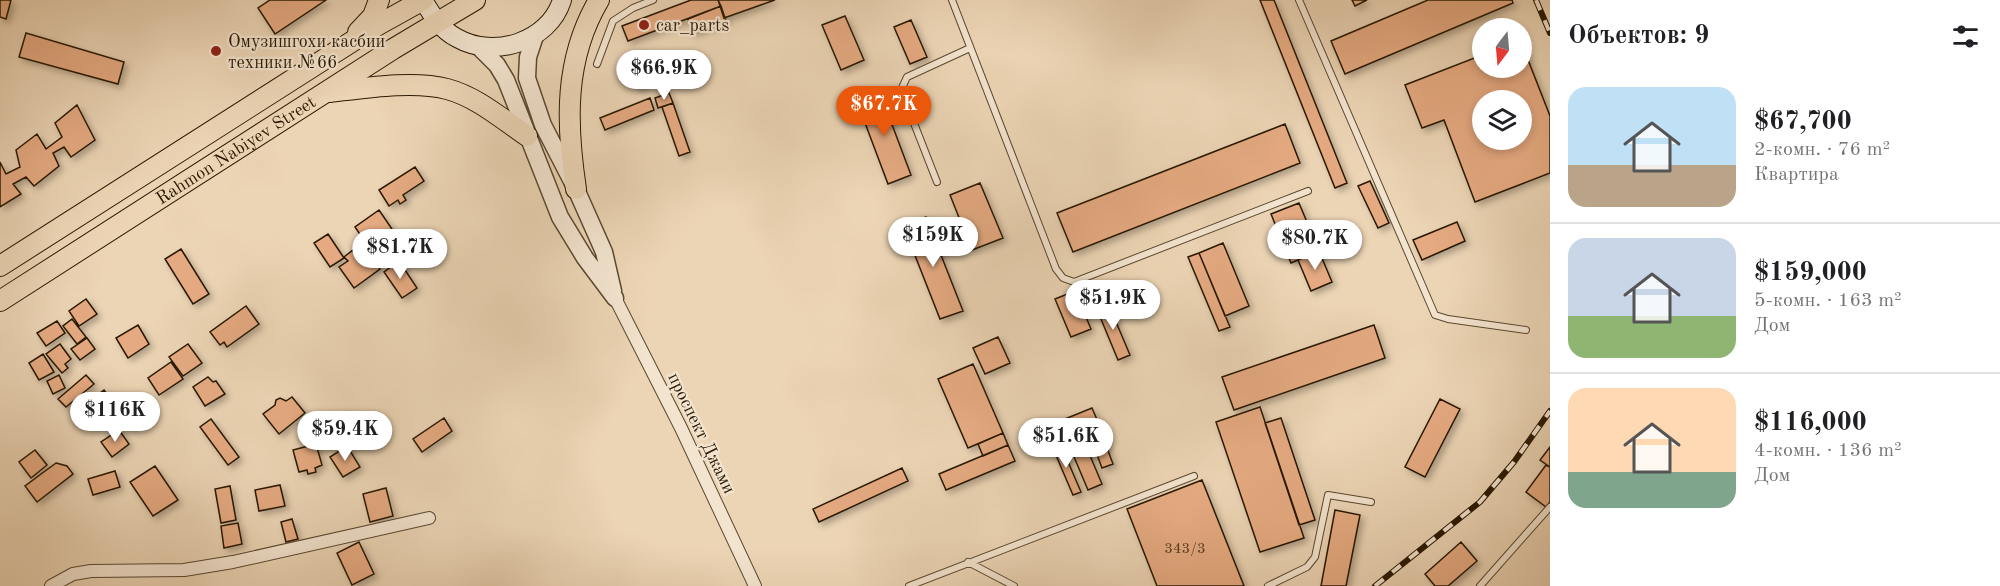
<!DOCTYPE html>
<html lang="ru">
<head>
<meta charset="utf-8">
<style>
	body { margin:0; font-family:"Old Standard TT",serif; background:#f6f6f6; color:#202124; height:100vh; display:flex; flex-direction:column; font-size:22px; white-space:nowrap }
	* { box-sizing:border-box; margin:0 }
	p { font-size:20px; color:#757577 }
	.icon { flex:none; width:33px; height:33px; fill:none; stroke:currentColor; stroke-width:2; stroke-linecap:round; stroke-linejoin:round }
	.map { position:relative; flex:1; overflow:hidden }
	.sheet { display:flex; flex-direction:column; background:#fff; width:450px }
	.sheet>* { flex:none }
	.needle { width:39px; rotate:196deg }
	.tools { position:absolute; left:1472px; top:18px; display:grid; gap:12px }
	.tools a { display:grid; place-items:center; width:60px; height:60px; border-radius:50%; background:#fff; box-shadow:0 3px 9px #0003; font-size:30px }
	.price { position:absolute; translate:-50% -51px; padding:0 14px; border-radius:21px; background:#fff; color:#222; font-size:20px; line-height:39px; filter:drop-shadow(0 2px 3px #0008) }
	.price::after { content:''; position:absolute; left:50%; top:36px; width:18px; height:14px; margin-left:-9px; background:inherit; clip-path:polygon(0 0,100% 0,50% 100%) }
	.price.active { background:#ea580c; color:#fff }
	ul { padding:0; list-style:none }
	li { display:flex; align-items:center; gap:18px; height:150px; padding:0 18px }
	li+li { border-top:2px solid #e0e0e0 }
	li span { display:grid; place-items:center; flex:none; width:168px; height:120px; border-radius:18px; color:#555 }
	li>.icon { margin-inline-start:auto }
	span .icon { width:72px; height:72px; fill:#fffc; stroke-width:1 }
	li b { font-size:26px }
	h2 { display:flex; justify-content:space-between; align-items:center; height:72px; padding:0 18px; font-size:26px }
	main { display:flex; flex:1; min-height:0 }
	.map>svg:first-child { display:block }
	.building { fill:#e5aa81; stroke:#291903; stroke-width:1.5; fill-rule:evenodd; filter:url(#shadow) }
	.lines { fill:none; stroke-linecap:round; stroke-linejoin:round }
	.service-casing { stroke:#5a4830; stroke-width:8 }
	.minor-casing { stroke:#5a4830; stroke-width:14 }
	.tertiary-casing { stroke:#5a4830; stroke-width:19 }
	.secondary-casing { stroke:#291903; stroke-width:20 }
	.primary-casing { stroke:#291903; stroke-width:22 }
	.service { stroke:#f3e4cf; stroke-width:6 }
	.minor { stroke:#f3e4cf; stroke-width:12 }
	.tertiary { stroke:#f3e4cf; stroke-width:16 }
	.secondary { stroke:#f3e4cf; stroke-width:18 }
	.primary { stroke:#ecd5b5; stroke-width:20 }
	.rail-casing { stroke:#291903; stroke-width:6 }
	.rail { stroke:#f3e4cf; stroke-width:4; stroke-dasharray:11; stroke-linecap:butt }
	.poi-dot { fill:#8f2418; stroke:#f3e4cf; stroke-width:2 }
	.labels { text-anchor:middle; stroke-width:4.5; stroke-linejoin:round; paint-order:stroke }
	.number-label { font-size:15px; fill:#583d22 }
	.poi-label { font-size:18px; fill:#291903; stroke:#f3e4cf; text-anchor:start }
	.street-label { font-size:18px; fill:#291903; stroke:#f3e4cf }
</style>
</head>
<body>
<main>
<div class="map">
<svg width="1550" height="586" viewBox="0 0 1550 586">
	<defs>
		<filter id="shadow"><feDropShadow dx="3.5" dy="3.5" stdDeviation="3" flood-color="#0004"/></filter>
	</defs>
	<rect width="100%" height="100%" fill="#ecd5b5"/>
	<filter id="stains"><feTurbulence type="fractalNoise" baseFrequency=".00333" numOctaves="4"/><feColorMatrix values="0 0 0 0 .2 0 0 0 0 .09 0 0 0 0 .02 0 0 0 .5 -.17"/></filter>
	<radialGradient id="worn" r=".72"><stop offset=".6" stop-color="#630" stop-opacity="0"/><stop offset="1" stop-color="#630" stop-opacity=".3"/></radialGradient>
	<path class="building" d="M0 0H11L6 19 0 17Z
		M270 0H326L275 34 258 8Z
		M691 0H718L721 6 628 41 622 26Z
		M718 0H775L724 18Z
		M1260 0H1274L1347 183 1335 188Z
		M1352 0H1367L1355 6Z
		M1428 0H1512L1513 3 1345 74 1331 41Z
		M721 6 726 21 693 33 688 19Z
		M845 16 864 60 841 70 822 25Z
		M911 20 927 57 910 64 894 27Z
		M26 33 124 62 118 84 19 57Z
		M1521 42 1550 116V173L1475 202 1444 120 1422 128 1405 85 1482 55V68H1521ZM1482 100H1521V140H1482Z
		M637 61 646 84 637 88 627 65Z
		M659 67 664 81 656 84 650 70Z
		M879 90 911 175 888 184 856 99Z
		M669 93 673 103 658 108 655 98Z
		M650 98 654 110 605 130 600 118Z
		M673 103 690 152 679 156 662 107Z
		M77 105 95 140 71 157 64 147 53 153 59 166 34 186 26 177 13 184 21 194 0 207V162L6 174 20 167 16 150 37 134 46 149 62 137 55 123Z
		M1285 124 1300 163 1073 252 1057 213Z
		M415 167 424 181 403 195 406 200 400 204 398 200 389 206 379 190Z
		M1370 181 1389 223 1378 228 1358 186Z
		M980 183 1003 238 972 250 950 195Z
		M1299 203 1319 251 1291 263 1271 214Z
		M379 210 394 232 370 249 355 227Z
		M926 217 963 311 940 319 903 225Z
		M1457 222 1465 241 1422 260 1413 240Z
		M328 234 344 258 330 267 314 243Z
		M1223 243 1249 306 1225 316 1199 253Z
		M364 247 380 269 354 288 339 267 348 261 344 257 353 250 355 254Z
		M181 249 209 294 193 304 165 259Z
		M1319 251 1332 282 1311 291 1298 260Z
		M1199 253 1230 327 1219 331 1188 257Z
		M399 261 417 288 402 298 384 272Z
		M1075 291 1091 329 1071 337 1055 299Z
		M86 299 97 314 79 326 69 311Z
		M1108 303 1130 355 1118 360 1096 307Z
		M246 306 259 324 227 347 224 342 220 345 210 332Z
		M72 319 86 337 77 344 63 326Z
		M57 321 65 333 46 346 37 333Z
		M138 325 149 344 128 358 116 338Z
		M1374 325 1385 358 1234 410 1222 377Z
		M998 337 1010 363 985 374 973 348Z
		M87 338 95 349 80 360 71 349Z
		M60 344 71 359 65 364 68 368 62 373 46 354Z
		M188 344 202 363 183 376 169 357Z
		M43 354 54 372 39 380 29 363Z
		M171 362 183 379 159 395 148 378Z
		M973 364 1003 433 968 448 938 379Z
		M59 375 65 388 53 394 47 381Z
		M86 375 94 384 66 407 58 399Z
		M208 377 213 382 216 381 225 394 205 406 193 387Z
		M104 390 110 398 83 419 76 411Z
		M292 397 305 413 279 434 263 414 275 405 276 400 280 398 286 401Z
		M1440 399 1460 409 1425 477 1405 467Z
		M1260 407 1304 538 1260 552 1216 422Z
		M1092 408 1098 422 1065 435 1060 421Z
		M444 418 452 431 422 452 413 439Z
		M1281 418 1315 520 1299 525 1265 423Z
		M211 419 239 457 228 465 200 427Z
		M119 430 129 444 112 457 101 442Z
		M1101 432 1113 464 1102 468 1090 436Z
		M1003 433 1008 445 983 456 978 444Z
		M1083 439 1102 484 1088 490 1069 445Z
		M1060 443 1081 492 1073 495 1052 446Z
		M316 444 322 465 315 468 316 472 308 474 307 470 299 472 293 450Z
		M1008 445 1015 461 946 490 939 474Z
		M347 446 360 467 343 477 330 457Z
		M1550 447V467L1540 460Z
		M35 450 47 465 31 478 19 462Z
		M56 463 67 466 73 474 37 502 25 486Z
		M1546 465 1550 467V502L1546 507 1526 492Z
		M155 466 178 500 153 516 130 482Z
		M902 468 908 481 819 522 813 509Z
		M115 471 120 487 93 495 88 479Z
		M1202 480 1244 586H1157L1127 509Z
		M280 485 285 506 259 511 255 490Z
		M230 486 236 520 221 523 215 489Z
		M386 488 393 516 370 522 363 494Z
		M1335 510 1360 515 1346 586H1321Z
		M292 519 298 539 286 542 281 522Z
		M238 523 242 544 224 548 221 526Z
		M359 542 374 574 352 585 337 553Z
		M1461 542 1477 561 1448 586H1435L1425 574Z"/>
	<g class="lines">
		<g class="service-casing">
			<path id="service" d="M952 0 1056 269 1063 278 1074 282 1308 191
				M1299 0 1435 315 1448 319 1526 330
				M597 64 613 21 633 8 653 0
				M937 182 901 90 907 77 970 48
				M968 562 1014 586
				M909 586 1194 476
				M1268 586 1307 567 1315 557 1328 495 1371 502
				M1480 586 1550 507"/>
		</g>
		<g class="minor-casing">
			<path id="minor" d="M615 298 681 428 755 586
				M51 586 73 574 91 571 184 570 233 562 429 518"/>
		</g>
		<g class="tertiary-casing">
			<path id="tertiary" d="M535 36 528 57 527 78 543 125 576 189 604 252 613 291
				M479 47 497 65 506 80 560 217 585 258 615 298"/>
		</g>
		<g class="secondary-casing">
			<path id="secondary" d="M423 0C432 15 441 30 457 38 494 59 549 42 562 0"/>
		</g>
		<g class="primary-casing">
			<g id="primary">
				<path d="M358 32 373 16 379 0"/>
				<path d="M330 92C364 88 414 80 447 89 477 97 502 119 527 136"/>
				<path d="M576 189C566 123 564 59 599 0"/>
				<path d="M0 266 378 25 423 0"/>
				<path id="s1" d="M0 301 393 49 475 0"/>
			</g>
		</g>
		<use href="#service" class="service"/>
		<use href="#minor" class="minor"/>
		<use href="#tertiary" class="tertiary"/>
		<use href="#secondary" class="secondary"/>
		<use href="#primary" class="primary"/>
		<g class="rail-casing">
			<path id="rail" d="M1536 0 1550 33
				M1375 586 1480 502 1514 462 1550 411"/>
		</g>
		<use href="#rail" class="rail"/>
	</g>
	<g class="poi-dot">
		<circle cx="644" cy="25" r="6"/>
		<circle cx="216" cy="51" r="6"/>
	</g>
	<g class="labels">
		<g class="number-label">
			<text x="1185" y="553">343/3</text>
		</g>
		<g class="poi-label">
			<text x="656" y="31">car_parts</text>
			<text x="228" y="47">Омузишгохи касбии<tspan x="228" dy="21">техники №66</tspan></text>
		</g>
		<g class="street-label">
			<text dy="6" stroke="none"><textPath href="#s1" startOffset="280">Rahmon Nabiyev Street</textPath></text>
			<text transform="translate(702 433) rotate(64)" y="6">проспект Джами</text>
		</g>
	</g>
	<rect width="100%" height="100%" filter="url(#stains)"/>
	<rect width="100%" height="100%" fill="url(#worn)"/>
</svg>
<div class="tools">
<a><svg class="needle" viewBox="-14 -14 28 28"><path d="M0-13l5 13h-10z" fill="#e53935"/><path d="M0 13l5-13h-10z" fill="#757577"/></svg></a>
<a><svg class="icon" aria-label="layers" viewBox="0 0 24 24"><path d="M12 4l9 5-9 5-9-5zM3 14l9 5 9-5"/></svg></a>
</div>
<b class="price" style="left:664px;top:101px">$66.9K</b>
<b class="price active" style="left:884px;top:137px">$67.7K</b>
<b class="price" style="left:933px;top:268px">$159K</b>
<b class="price" style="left:1315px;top:271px">$80.7K</b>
<b class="price" style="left:400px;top:280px">$81.7K</b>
<b class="price" style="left:1113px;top:331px">$51.9K</b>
<b class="price" style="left:115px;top:443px">$116K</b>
<b class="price" style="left:345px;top:462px">$59.4K</b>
<b class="price" style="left:1066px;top:469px">$51.6K</b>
</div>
<section class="sheet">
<h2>Объектов: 9<svg class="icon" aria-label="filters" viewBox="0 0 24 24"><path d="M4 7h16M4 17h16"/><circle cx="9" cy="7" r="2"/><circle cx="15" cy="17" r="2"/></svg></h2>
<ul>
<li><span style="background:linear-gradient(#bfe0f5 65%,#b9a48a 0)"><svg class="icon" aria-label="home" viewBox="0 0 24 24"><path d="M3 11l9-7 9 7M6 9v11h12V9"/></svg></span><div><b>$67,700</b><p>2-комн. · 76 m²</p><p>Квартира</p></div></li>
<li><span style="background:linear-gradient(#c9d6e8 65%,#8fb573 0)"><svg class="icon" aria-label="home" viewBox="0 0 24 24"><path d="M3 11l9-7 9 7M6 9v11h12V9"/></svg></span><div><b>$159,000</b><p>5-комн. · 163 m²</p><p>Дом</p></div></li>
<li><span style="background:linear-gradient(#ffd9b3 70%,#7fa58c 0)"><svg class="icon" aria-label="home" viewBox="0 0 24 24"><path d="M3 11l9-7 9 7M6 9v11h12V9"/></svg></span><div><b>$116,000</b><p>4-комн. · 136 m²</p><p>Дом</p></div></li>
</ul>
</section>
</main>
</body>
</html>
